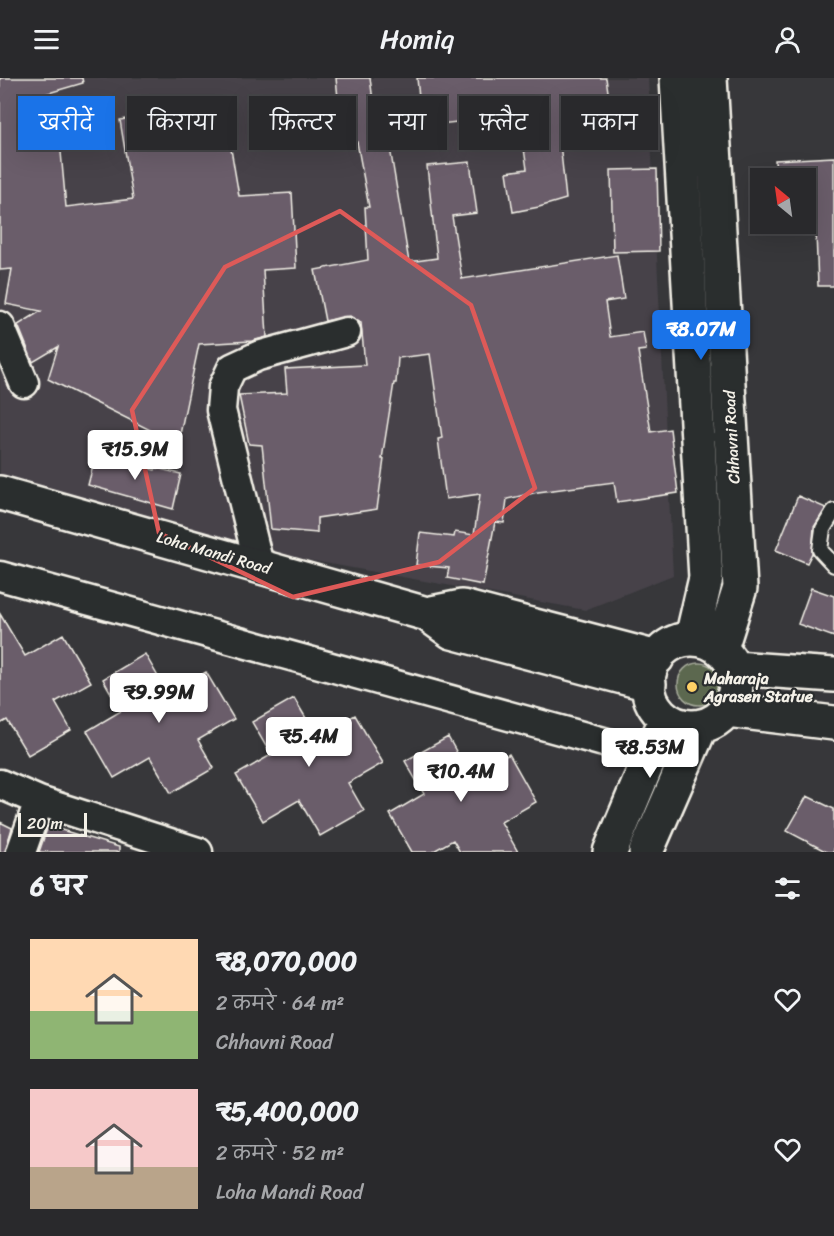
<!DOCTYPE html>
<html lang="hi">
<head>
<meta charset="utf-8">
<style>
	body { margin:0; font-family:Sriracha,"Playpen Sans Deva",sans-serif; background:#353538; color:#f1f3f6; height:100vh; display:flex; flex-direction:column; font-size:22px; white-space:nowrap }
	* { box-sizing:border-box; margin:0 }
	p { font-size:20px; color:#a5a6a9 }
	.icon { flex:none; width:33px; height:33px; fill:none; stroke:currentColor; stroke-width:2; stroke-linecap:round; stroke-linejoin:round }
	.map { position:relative; height:774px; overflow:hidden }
	.sheet { display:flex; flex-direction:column; background:#29292c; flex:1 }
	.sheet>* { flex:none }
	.banner { position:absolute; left:18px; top:18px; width:798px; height:54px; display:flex; gap:12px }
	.needle { width:39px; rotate:331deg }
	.controls { position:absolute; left:750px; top:90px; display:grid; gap:12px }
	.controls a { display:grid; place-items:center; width:66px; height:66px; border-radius:0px; background:#29292c; box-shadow:0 6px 24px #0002,0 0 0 2px #454548; font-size:30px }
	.scale { position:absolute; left:18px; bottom:15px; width:69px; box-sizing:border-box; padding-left:6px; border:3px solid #f4f1e8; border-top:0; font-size:16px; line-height:21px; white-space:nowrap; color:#f4f1e8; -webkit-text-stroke:4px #2a2d2e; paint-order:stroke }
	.price { position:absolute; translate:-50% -51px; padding:0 14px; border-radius:6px; background:#fff; color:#222; font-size:20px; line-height:39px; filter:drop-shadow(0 2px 3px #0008) }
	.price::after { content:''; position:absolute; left:50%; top:36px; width:18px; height:14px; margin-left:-9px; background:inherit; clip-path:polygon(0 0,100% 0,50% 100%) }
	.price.on { background:#1a73e8; color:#fff }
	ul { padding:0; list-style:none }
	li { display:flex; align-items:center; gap:18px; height:150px; padding:0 30px }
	li span { display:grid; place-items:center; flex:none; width:168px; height:120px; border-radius:0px; color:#555 }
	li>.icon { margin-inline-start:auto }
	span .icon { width:72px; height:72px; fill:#fffc; stroke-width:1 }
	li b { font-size:26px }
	h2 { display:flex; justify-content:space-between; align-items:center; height:72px; padding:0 30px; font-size:26px }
	.chip { padding:0 21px; border-radius:0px; background:#29292c; box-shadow:0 6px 24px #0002,0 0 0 2px #454548; font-size:21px; line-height:54px }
	.chip.on { background:#1a73e8; color:#fff }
	header { display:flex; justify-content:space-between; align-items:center; height:78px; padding:0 30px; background:#29292c; font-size:27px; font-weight:600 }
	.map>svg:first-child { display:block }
	.built { fill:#464249 }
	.green { fill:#5c6850; stroke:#a8ac9c; stroke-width:1.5 }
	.building { fill:#6a5d6b; stroke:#f4f1e8; stroke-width:1.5 }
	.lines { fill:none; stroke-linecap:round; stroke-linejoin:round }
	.lane-casing { stroke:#f4f1e8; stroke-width:18 }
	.street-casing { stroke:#f4f1e8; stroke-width:33 }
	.secondary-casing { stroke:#f4f1e8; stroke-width:38 }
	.lane { stroke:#2a2d2e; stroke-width:14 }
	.street { stroke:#2a2d2e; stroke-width:28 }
	.secondary { stroke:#2a2d2e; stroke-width:33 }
	.marked { fill:none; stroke:#de5a58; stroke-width:4.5; stroke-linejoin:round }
	.poi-dot { fill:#ffd166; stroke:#2a2d2e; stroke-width:2 }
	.labels { text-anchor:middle; stroke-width:4.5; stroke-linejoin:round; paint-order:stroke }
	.street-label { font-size:16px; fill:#f4f1e8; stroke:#2a2d2e }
	.poi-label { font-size:16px; font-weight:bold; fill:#f4f1e8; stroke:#2a2d2e; text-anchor:start }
</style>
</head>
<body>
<header><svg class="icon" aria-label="menu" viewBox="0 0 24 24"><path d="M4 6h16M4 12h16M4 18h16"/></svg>Homiq<svg class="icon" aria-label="person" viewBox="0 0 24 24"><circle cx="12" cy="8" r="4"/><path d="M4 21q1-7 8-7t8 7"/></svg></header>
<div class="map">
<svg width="834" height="774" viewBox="0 0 834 774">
	<rect width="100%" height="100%" fill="#37373a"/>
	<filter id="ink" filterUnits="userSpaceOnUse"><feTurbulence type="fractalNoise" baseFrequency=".0167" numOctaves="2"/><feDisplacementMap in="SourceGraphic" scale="12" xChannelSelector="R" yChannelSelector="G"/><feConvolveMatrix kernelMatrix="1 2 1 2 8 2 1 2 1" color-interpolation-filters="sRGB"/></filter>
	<g filter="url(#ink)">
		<path class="built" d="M0 0H648L673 497 585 532 319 484 0 430Z"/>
		<path class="green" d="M678 606a21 21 0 1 1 42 0a21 21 0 1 1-42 0Z"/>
		<path class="building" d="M0 0H82L83 5 28 21 43 64 60 63 66 129 133 121 120 42 223 24 239 118 292 115 296 190 263 192 267 259 252 263 199 266 178 366 48 301 58 269 33 284 18 247 41 233 6 226 12 191 0 192Z
			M336 0H370L374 30 383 28 409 184 437 180 427 88 470 84 477 135 452 138 462 201 617 177 624 221 605 224 610 259 643 254 646 272 638 273 651 354 670 351 678 415 617 424 614 404 538 414 507 421 504 445 495 444 483 507 447 500 449 490 416 487 420 455 454 459 455 454 474 457 480 416 446 421 438 361 442 360 430 276 398 280 396 305H394L382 381H384L377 431 317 440V455L271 451 262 367 249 366 239 317 287 315 285 291 365 287 361 245 350 238 325 243 315 192 368 182 365 129H369L357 64 355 65 348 18 338 20Z
			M417 0H606L613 48 559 56 566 121 539 129 513 134 507 94 527 91 519 37 422 48Z
			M834 79V208H818L816 154H806V100H776L775 82Z
			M657 91 659 173 613 174 611 92Z
			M96 376 155 392 156 390 181 396 173 431 88 407Z
			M798 418 826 430 814 449 812 475 807 485 776 472Z
			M811 510 834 518V559L798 546Z
			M0 536 25 578 63 556 91 604 55 624 71 652 28 677 7 642 0 646Z
			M145 576 168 616 206 594 234 641 198 662 214 690 171 715 150 679 114 700 87 653 121 633 103 601Z
			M294 620 317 659 355 637 383 685 348 705 364 733 320 758 299 722 263 743 236 697 271 677 252 644Z
			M448 659 470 698 509 676 536 724 501 744 518 774H460L453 762 432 774H412L390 736 424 716 405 683Z
			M807 718 834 731V774H827L787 753Z
			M0 744 12 750 5 774H0Z
			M48 748 119 769V774H39Z"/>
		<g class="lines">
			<g class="lane-casing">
				<path id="lane" d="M834 433 823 451 820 472 834 487"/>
			</g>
			<g class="street-casing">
				<path id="street" d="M0 248 24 305
					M259 487 221 332 223 309 232 290 258 278 346 254
					M0 498 651 677
					M0 706 39 723 198 774
					M21 774 39 723"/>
			</g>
			<g class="secondary-casing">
				<path id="secondary" d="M677 0 706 500 692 560
					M710 0 740 510 721 570
					M0 415 427 536 452 554 649 606
					M427 536 462 529 657 580
					M648 605a44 44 0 1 1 88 0a44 44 0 1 1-88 0Z
					M734 590 834 597
					M727 632 834 645
					M610 774 666 641
					M646 774 701 648"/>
			</g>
			<use href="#lane" class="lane"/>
			<use href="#street" class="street"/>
			<use href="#secondary" class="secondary"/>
		</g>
	</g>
	<path class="marked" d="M340 133 471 227 535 410 439 484 293 519 159 455 132 332 225 189Z"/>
	<circle class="poi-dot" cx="692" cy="609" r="6"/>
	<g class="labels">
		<g class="street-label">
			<text transform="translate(731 359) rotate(-93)" y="6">Chhavni Road</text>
			<text transform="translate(214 474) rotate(16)" y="6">Loha Mandi Road</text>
		</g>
		<g class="poi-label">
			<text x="704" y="606">Maharaja<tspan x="704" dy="18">Agrasen Statue</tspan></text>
		</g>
	</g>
</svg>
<div class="controls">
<a><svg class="needle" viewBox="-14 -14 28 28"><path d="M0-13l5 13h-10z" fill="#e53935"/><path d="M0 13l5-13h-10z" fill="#a5a6a9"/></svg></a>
</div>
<div class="scale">20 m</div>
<b class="price on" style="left:701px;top:283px">₹8.07M</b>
<b class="price" style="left:135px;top:403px">₹15.9M</b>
<b class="price" style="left:159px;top:646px">₹9.99M</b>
<b class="price" style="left:309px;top:690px">₹5.4M</b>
<b class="price" style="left:650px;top:701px">₹8.53M</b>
<b class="price" style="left:461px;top:725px">₹10.4M</b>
<div class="banner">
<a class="chip on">खरीदें</a>
<a class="chip">किराया</a>
<a class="chip">फ़िल्टर</a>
<a class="chip">नया</a>
<a class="chip">फ़्लैट</a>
<a class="chip">मकान</a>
</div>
</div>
<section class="sheet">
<h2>6 घर<svg class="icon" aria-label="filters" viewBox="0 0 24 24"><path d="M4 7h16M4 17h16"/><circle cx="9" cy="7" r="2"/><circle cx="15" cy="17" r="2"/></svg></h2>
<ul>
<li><span style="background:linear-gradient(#ffd9b3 60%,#8fb573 0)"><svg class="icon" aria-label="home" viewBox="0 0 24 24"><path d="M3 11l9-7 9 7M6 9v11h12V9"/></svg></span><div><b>₹8,070,000</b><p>2 कमरे · 64 m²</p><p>Chhavni Road</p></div><svg class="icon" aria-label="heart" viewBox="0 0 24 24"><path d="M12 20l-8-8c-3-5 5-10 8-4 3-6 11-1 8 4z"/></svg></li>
<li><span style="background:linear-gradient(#f6c9c9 65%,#b9a48a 0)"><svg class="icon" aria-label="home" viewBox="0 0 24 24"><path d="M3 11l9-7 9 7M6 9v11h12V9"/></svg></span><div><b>₹5,400,000</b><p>2 कमरे · 52 m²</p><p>Loha Mandi Road</p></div><svg class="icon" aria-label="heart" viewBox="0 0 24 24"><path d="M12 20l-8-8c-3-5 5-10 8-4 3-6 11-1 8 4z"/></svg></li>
</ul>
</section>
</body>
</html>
